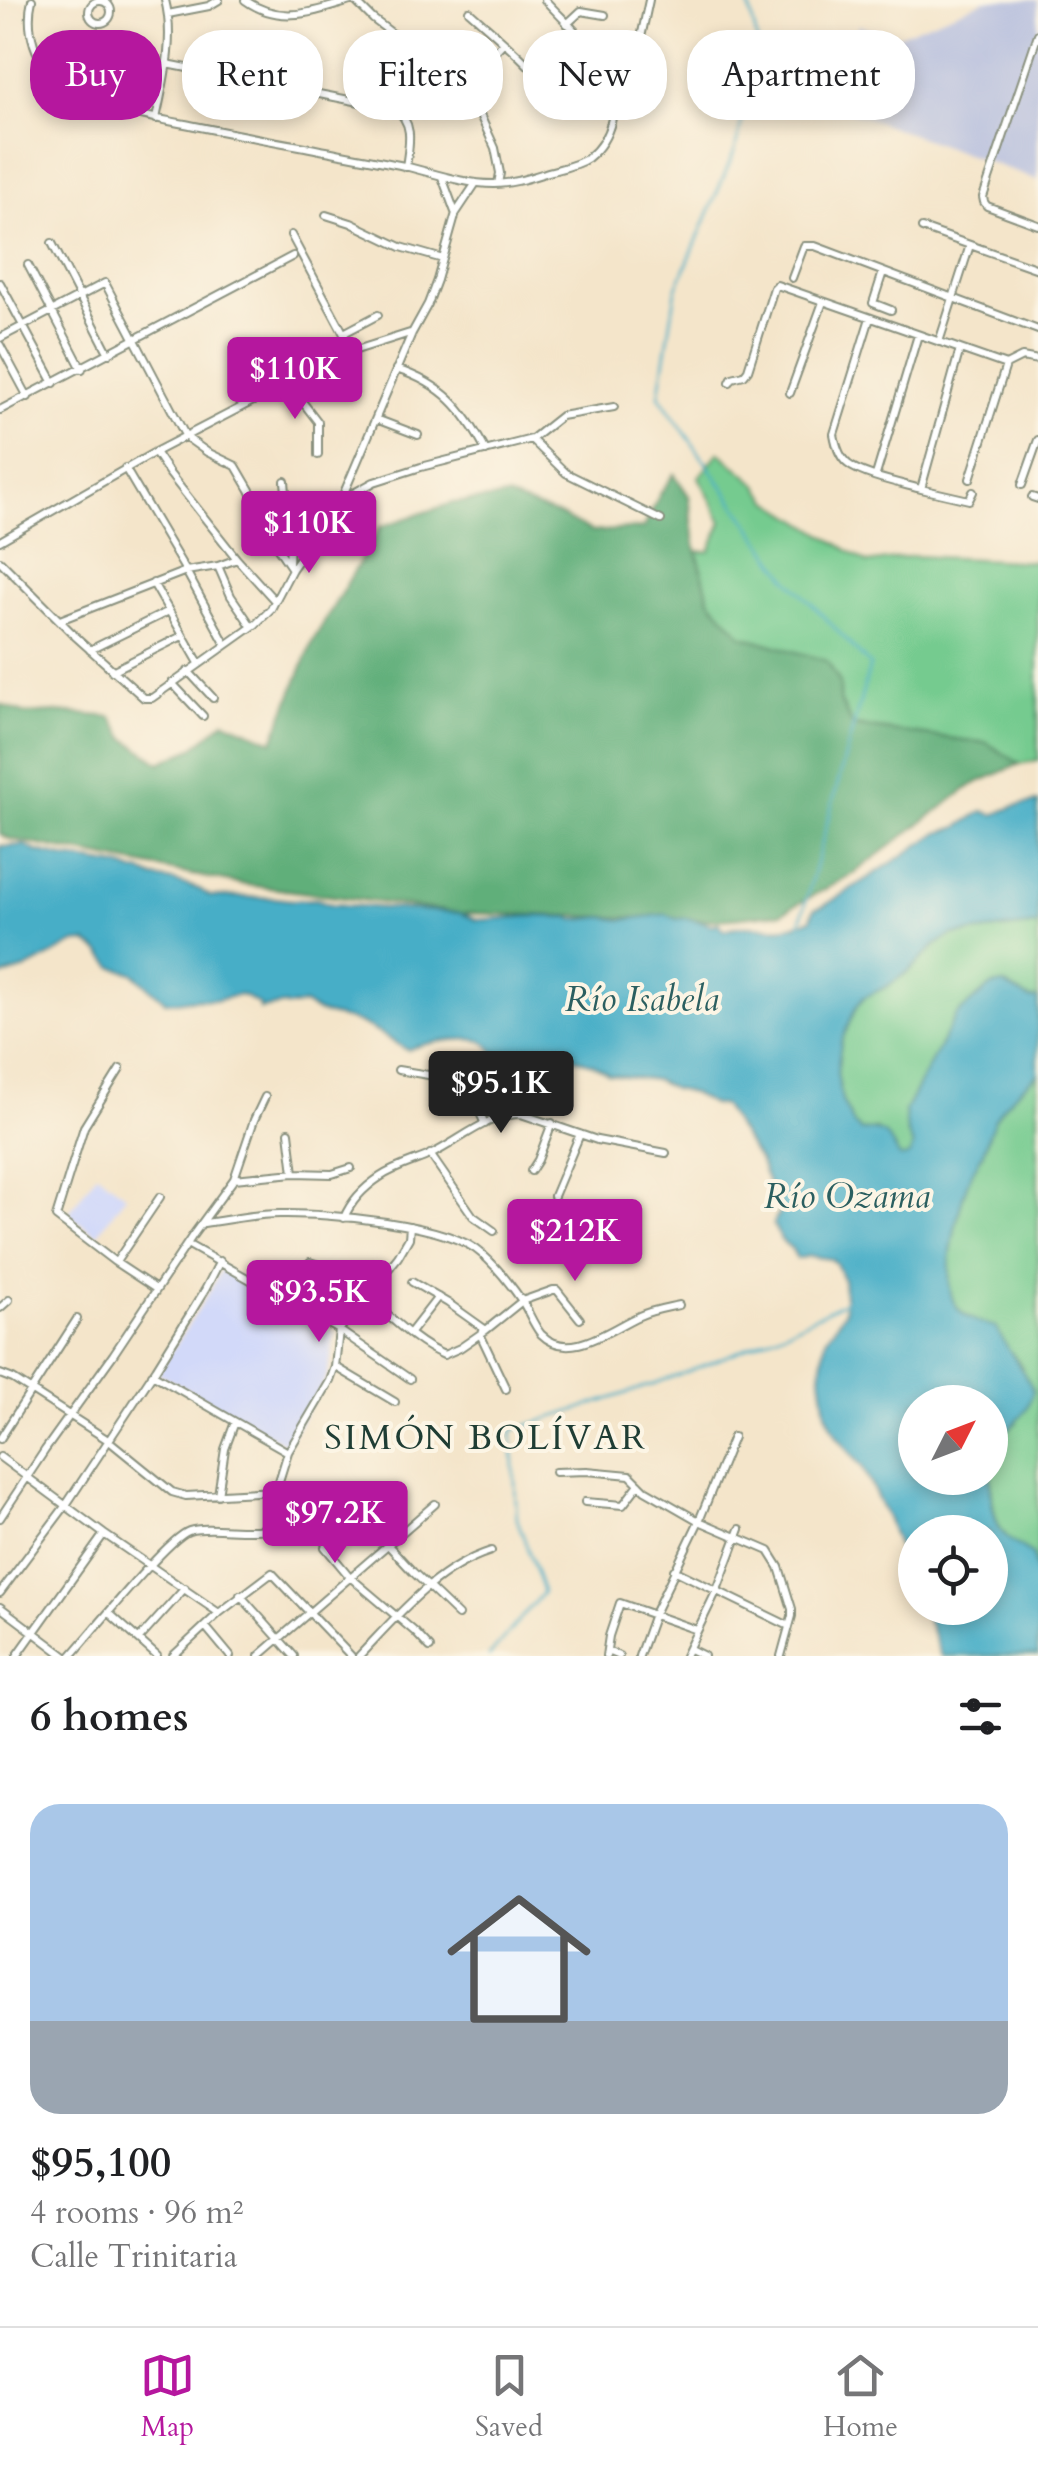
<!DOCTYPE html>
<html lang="en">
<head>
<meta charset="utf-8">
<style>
	body { margin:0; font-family:Cardo,serif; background:#f2f2f2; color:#202124; height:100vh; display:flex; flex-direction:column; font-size:38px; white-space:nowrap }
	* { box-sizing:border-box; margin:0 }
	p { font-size:32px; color:#757577 }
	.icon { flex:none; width:55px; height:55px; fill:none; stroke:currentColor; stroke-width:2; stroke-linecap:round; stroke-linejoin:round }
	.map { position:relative; height:1656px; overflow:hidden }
	.panel { display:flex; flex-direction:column; background:#fff; flex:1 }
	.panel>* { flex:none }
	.hud { position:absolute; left:30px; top:30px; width:980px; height:90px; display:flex; gap:20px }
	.needle { width:65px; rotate:48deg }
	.buttons { position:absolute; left:898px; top:1385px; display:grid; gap:20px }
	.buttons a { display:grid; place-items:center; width:110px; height:110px; border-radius:50%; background:#fff; box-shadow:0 5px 15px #0003; font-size:50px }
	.price { position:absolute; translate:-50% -85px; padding:0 22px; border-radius:10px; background:#b5179e; color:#fff; font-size:32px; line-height:65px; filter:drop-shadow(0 2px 5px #0008) }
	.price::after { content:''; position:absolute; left:50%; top:60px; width:30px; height:22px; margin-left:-15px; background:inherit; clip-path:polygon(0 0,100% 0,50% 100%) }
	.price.selected { background:#222; color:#fff }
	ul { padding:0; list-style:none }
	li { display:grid; align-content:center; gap:20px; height:530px; padding:0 30px }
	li+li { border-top:2px solid #e0e0e0 }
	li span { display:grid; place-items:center; height:310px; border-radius:30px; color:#555 }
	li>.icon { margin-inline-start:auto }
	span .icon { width:180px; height:180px; fill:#fffc; stroke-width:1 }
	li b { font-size:42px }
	h2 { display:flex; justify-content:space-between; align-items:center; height:120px; padding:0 30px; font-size:42px }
	.tag { padding:0 35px; border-radius:40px; background:#fff; box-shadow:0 5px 15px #0003; font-size:35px; line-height:90px }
	.tag.selected { background:#b5179e; color:#fff }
	.tabs { display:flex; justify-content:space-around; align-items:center; height:140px; border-top:2px solid #e0e0e0; background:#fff; font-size:28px; color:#757577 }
	.tabs a { display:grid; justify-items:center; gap:5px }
	.tabs .selected { color:#b5179e }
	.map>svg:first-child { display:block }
	.built { fill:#d2d9f9 }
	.industrial { fill:#bcc3de }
	.green { fill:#75cb8f; stroke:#4a8462; stroke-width:2.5 }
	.forest { fill:#60af7a; stroke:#407657; stroke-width:2.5 }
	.water { fill:#47aec7; stroke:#33767e; stroke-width:2.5; fill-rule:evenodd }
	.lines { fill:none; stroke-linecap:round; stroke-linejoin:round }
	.stream { stroke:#47aec7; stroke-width:2.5 }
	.minor-casing { stroke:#8a917f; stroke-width:10 }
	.minor { stroke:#fff; stroke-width:6 }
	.labels { text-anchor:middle; stroke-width:8; stroke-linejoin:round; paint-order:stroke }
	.water-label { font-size:35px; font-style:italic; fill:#2b5f60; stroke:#fcf5e5 }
	.neighbourhood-label { font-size:35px; letter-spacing:2.5px; fill:#1f3d34; stroke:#fcf5e5 }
</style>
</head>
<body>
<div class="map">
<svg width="1038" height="1656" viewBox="0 0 1038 1656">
	<rect width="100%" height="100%" fill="#fcf5e5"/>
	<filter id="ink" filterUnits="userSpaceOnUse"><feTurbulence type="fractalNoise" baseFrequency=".01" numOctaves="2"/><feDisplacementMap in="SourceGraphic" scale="20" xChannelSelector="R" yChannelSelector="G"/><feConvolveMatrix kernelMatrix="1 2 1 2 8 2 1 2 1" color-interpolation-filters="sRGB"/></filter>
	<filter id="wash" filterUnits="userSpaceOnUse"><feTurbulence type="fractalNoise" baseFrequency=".0048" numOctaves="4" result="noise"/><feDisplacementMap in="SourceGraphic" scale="40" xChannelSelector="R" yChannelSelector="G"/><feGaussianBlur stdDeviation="2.25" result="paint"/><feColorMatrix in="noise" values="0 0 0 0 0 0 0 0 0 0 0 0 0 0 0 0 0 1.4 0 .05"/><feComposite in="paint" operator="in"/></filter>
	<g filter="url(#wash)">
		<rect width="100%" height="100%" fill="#f4e5ca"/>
		<path class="built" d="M97 1173 126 1195 97 1235 68 1214Z
			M222 1267 334 1332 332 1355 326 1379 287 1445 158 1373 209 1292Z"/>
		<path class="industrial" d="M986 0H1038V180L831 105 859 25 894 37Z"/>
		<path class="green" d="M719 452 756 483 770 501 868 563 914 556 1038 562V760L1020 764 987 743 853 726 840 701V683L827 661 742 636 709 599 697 552 710 551 722 522 699 477Z
			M1038 925V999H1030L1003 984 921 1084 905 1111 907 1132 913 1146C911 1154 909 1157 900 1158L876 1129 861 1131 854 1125 842 1101 837 1073 841 1042 856 1007 864 997 886 987 909 971 937 944 953 935Z
			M1038 1074V1589L1033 1555C1022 1548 1009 1542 1002 1531 991 1516 989 1470 993 1453 997 1439 1006 1431 1017 1422L1022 1367 1004 1343 996 1327C981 1324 965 1320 956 1306 939 1283 959 1202 970 1177 974 1167 981 1159 984 1149 988 1139 990 1129 995 1119 1005 1101 1022 1087 1038 1074Z"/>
		<path class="forest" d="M674 474 689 496 695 544 709 599 742 636 827 661 840 683V701L853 726 987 743 1020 764 972 785 853 874 781 913 711 920 460 913 240 884 10 839 0 834V704L26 714 56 712 112 717 125 738 160 763 195 747 225 721 273 741 313 641 380 527 453 503 507 497 561 516 592 532 644 528 660 494Z"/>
		<path class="water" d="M1038 802V925L953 935 937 944 909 971 886 987 864 997 856 1007 841 1042 837 1073 842 1101 854 1125 861 1131C888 1128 887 1137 900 1157 909 1158 911 1153 913 1146L907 1132 905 1111 956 1015 992 986 1003 984 1030 999H1038V1074C1022 1087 1005 1101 995 1119 990 1129 988 1139 984 1149 981 1159 974 1167 970 1177 959 1202 939 1283 956 1306 965 1320 981 1323 996 1327 1007 1350 1023 1368 1033 1391 1030 1403 1024 1415 1014 1424 1011 1428 1005 1430 1002 1434 987 1453 987 1512 1002 1532 1010 1542 1022 1548 1033 1555L1038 1589V1656H941L923 1608H990V1532H915V1594L888 1520 863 1468 837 1436 826 1412 821 1376 824 1349 826 1339 845 1311 843 1279 836 1263 831 1259 809 1256 797 1259 792 1249 781 1240 773 1224 780 1212 779 1204 774 1199 760 1162 722 1105H713L691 1093 673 1089 655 1080 609 1074 593 1064 574 1058 547 1056 535 1063 533 1070C520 1076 506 1071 498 1060 492 1053 493 1047 484 1042 470 1035 422 1043 407 1050 391 1040 374 1029 357 1022 339 1016 319 1016 304 1004L288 1007 285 1005 260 1009V1005L244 996 238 995 217 1000 199 999 166 1002 133 973 113 967 100 952 86 942 75 943 26 969 0 977V846L25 845 36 851 68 858 120 866 134 872 140 871 154 878 174 881 199 889 210 896 275 898 292 900 316 899 331 904 460 913 477 920 532 916 569 917 576 920 603 917 622 920 666 914 676 919 687 918 713 925 718 923 725 930C747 921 765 930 786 927 796 926 803 922 811 919L814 909 824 906 924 842 936 834 958 827 983 811 994 815 1015 806ZM915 1402H990V1478H915Z"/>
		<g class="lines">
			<path class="stream" d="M748 0 759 49 735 150 676 290 659 396 788 579 870 665 800 923
				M489 1656 543 1592 517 1519 512 1430C627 1395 740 1357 846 1301"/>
		</g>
	</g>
	<g filter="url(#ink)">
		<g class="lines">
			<g class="minor-casing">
				<path id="minor" d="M32 0C25 29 35 63 60 81 99 110 149 117 195 126 230 133 265 140 300 146 335 153 370 159 404 166 434 173 463 184 494 184 511 184 529 178 545 173 558 169 577 166 588 158 612 139 620 104 608 76 595 47 566 23 545 0
					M245 0C281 26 315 11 354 0
					M354 0 373 19 463 87 480 115 495 148 500 173 498 184
					M89 12a11 11 0 1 1 22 0a11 11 0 1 1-22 0Z
					M469 11C488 28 540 71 549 92 553 101 552 100 549 108
					M168 14 209 6 219 0
					M567 24 581 11 605 15
					M1038 34 983 197 984 202 987 206 1038 225
					M167 64 395 109C415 123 409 145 406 167
					M611 84 631 68 639 47 649 0
					M463 87 504 42
					M373 103 407 44
					M156 119C164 80 175 39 165 0
					M442 177 455 212
					M326 215 351 223 401 247 443 259
					M922 228 1038 269
					M291 235 353 351
					M52 243 109 354
					M28 265 82 369
					M883 272 873 303 891 310
					M792 278 804 246H815L1038 330
					M0 283 54 383
					M870 318 834 434C836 445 839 457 848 464 861 475 903 484 921 489L960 349
					M344 333 378 315
					M0 338 105 283 186 437 207 452 236 466 250 490 275 544 292 569
					M939 342 970 245
					M0 345 28 397
					M396 369C443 384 464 409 486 451
					M730 382 732 378 744 375 748 370 774 288 777 285 1006 365 1022 357 1038 360
					M288 383 318 422V455
					M790 393 823 302
					M0 410 293 256
					M376 419 418 435
					M532 440 566 473 661 520
					M155 452 169 473 237 559 275 601
					M125 468 186 571 226 645
					M876 475 918 335
					M970 479 1006 365
					M285 481 290 540 289 564
					M1022 485 1038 440
					M921 489 969 500 973 492
					M1032 497 1038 499
					M343 499 374 482 421 467 532 439 561 416 614 407
					M0 541 155 452 288 383 353 351 410 333
					M0 561 75 636 144 698H152L256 624 271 609 292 569 341 500 412 333 428 304 437 280 456 213 476 183
					M218 566 231 596 252 627
					M153 583 199 663
					M60 620 186 571 218 566 237 559
					M90 650 169 611
					M112 671 182 636
					M188 671 213 698
					M172 683 203 716
					M120 1069 84 1127 56 1217 115 1262 156 1289
					M398 1070 465 1081 485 1124
					M289 1132 294 1173
					M430 1154 473 1216 494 1231
					M531 1171 538 1160 552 1123
					M234 1179 294 1173 332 1174 351 1168
					M554 1196 580 1134
					M344 1218C351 1201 365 1187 380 1177 395 1167 413 1162 430 1155 460 1141 487 1114 521 1114L597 1140 666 1153
					M204 1223C229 1220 255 1214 280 1214 326 1213 449 1223 482 1254 497 1267 511 1285 522 1301 529 1312 533 1324 541 1334 570 1363 611 1328 639 1316 652 1310 666 1308 679 1305
					M187 1244 339 1330 410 1379
					M116 1262 160 1197
					M412 1282 448 1303 486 1330
					M290 1302 307 1265 310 1262C356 1274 399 1337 444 1355L460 1348 486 1330 522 1301 553 1290H557L580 1319
					M0 1308 9 1300
					M410 1333 438 1297
					M480 1334 506 1389
					M336 1367 395 1402
					M0 1374 13 1379 108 1440 172 1492 186 1496 276 1491 288 1452 330 1381 335 1367 339 1330 398 1257 409 1238 410 1226
					M152 1374 288 1452
					M0 1439 77 1319
					M0 1457 104 1534 219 1613
					M555 1472 587 1471 630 1475 645 1490 699 1521 769 1551 779 1567 792 1609V1616L781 1656
					M218 1495 225 1449 235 1422
					M585 1502 623 1505 639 1484
					M0 1518 45 1450 113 1355 193 1235 234 1179 254 1120 265 1097
					M387 1544 413 1572 458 1615
					M325 1547 350 1577 415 1632 430 1648
					M674 1570 789 1626
					M0 1593 66 1505 156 1369 205 1290 220 1261
					M240 1595 294 1656
					M0 1607 65 1656
					M109 1613 157 1656
					M205 1626 230 1656
					M139 1639 185 1588
					M690 1649 704 1656
					M607 1651 619 1656
					M17 1656 104 1534
					M71 1656C91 1634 168 1538 189 1531 207 1525 244 1533 267 1529
					M173 1656 219 1613 272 1573 351 1656
					M259 1656 435 1504
					M359 1656C398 1615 435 1569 491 1551
					M606 1656 609 1636 620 1603 697 1630
					M639 1656 654 1614 699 1521 733 1437
					M685 1656 717 1590 740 1529"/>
			</g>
			<use href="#minor" class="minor"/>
		</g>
	</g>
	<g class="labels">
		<g class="water-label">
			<text x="642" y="1011">Río Isabela</text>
			<text x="847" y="1208">Río Ozama</text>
		</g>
		<g class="neighbourhood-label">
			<text x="486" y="1449">SIMÓN BOLÍVAR</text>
		</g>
	</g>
</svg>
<div class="buttons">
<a><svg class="needle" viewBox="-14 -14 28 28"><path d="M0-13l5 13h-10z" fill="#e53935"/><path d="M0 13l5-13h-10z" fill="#757577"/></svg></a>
<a><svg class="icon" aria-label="locate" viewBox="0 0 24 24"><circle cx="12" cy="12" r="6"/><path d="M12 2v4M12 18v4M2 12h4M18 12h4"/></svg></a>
</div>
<b class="price" style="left:295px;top:422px">$110K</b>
<b class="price" style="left:309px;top:576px">$110K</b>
<b class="price selected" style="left:501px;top:1136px">$95.1K</b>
<b class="price" style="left:575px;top:1284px">$212K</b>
<b class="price" style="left:319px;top:1345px">$93.5K</b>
<b class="price" style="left:335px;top:1566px">$97.2K</b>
<div class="hud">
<a class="tag selected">Buy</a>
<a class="tag">Rent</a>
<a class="tag">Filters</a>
<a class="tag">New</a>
<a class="tag">Apartment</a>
</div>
</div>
<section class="panel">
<h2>6 homes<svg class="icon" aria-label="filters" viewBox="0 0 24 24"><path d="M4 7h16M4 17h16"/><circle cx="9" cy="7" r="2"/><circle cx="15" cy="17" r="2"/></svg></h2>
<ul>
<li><span style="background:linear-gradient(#a9c7e8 70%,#9aa5b1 0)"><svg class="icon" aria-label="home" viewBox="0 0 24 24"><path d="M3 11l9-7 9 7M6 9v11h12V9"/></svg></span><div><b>$95,100</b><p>4 rooms · 96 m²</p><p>Calle Trinitaria</p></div></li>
</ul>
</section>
<nav class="tabs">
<a class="selected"><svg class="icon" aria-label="map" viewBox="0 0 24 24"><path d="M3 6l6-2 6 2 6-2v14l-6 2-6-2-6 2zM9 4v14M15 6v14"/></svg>Map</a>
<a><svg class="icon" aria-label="saved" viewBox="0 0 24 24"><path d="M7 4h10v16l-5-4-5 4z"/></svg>Saved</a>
<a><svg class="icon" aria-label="home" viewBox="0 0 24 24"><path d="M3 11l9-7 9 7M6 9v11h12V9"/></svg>Home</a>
</nav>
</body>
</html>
